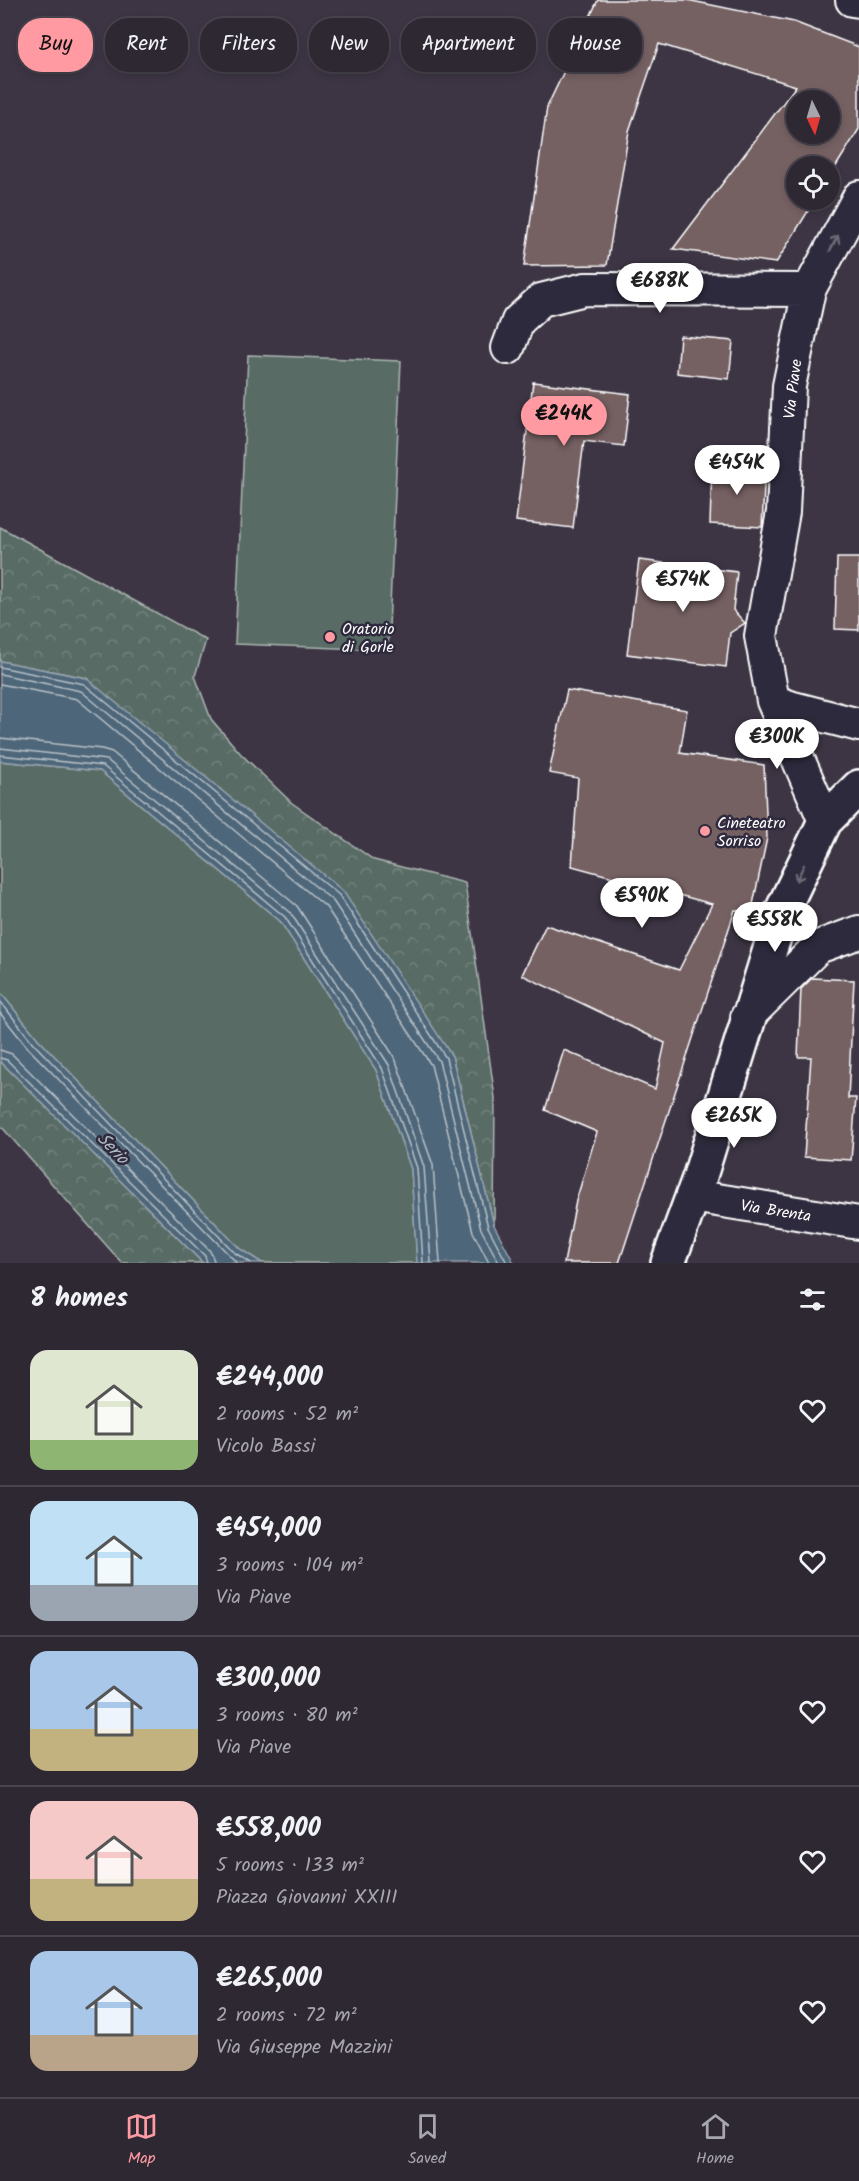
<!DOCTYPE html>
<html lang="en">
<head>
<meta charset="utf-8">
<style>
	body { margin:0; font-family:Kalam,sans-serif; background:#36303b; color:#f1f3f6; height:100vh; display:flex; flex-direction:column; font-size:22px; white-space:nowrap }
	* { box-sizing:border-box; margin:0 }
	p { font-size:20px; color:#a7a6ac }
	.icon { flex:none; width:33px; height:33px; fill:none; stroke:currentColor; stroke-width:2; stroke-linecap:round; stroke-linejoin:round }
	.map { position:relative; height:1263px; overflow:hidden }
	.panel { display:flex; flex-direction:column; background:#2e2833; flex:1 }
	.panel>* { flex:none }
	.top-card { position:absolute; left:18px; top:18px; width:824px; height:54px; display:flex; gap:12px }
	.needle { width:39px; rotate:175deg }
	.tools { position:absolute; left:786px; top:90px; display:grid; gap:12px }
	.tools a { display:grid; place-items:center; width:54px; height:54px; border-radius:50%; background:#2e2833; box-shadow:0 3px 9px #0003,0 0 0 2px #49444e; font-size:30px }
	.price { position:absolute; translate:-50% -51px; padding:0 14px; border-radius:21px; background:#fff; color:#222; font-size:20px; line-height:39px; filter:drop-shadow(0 2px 3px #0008) }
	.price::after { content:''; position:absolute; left:50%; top:36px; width:18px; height:14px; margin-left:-9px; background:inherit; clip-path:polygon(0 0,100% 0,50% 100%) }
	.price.on { background:#ff9aa2; color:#111 }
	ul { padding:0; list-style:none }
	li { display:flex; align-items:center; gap:18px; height:150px; padding:0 30px }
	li+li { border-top:2px solid #49444e }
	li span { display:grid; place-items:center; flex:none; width:168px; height:120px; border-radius:18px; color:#555 }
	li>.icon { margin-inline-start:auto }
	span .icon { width:72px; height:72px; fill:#fffc; stroke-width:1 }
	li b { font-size:26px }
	h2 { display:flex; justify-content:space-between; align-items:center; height:72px; padding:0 30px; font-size:26px }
	.chip { padding:0 21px; border-radius:24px; background:#2e2833; box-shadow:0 3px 9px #0003,0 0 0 2px #49444e; font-size:21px; line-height:54px }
	.chip.on { background:#ff9aa2; color:#111 }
	.tab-bar { display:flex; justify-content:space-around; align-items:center; height:84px; border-top:2px solid #49444e; background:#2e2833; font-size:16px; color:#a7a6ac }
	.tab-bar a { display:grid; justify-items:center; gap:3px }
	.tab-bar .on { color:#ff9aa2 }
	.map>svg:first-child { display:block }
	.grass { fill:#596c65; stroke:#acb6b2; stroke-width:1.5 }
	.forest { fill:url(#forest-crowns); stroke:#acb6b2; stroke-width:1.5 }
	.water { fill:#4e6679; stroke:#95a3af; stroke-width:1.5 }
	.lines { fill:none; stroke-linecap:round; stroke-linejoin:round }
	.shore { stroke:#b8c2c9; stroke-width:1.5 }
	.building { fill:#756062; stroke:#fff; stroke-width:1.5; fill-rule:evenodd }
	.street-casing { stroke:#fff; stroke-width:36 }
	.secondary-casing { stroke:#fff; stroke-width:38 }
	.street { stroke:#2f2a3d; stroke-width:32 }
	.secondary { stroke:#2f2a3d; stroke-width:33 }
	.oneway { stroke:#6d6a77 }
	.poi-dot { fill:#ff9aa2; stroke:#2f2a3d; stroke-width:2 }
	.labels { text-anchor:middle; stroke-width:5; stroke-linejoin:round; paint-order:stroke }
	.street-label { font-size:16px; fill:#fff; stroke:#2f2a3d }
	.poi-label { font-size:16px; fill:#fff; stroke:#2f2a3d; text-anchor:start }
	.water-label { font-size:18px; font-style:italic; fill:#afbac3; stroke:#2f2a3d }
</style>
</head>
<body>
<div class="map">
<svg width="859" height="1263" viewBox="0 0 859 1263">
	<defs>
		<pattern id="forest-crowns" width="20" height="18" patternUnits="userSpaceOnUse" patternTransform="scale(1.5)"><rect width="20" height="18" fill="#596c65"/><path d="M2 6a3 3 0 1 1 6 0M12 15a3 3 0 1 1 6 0" fill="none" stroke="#72827c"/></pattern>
	</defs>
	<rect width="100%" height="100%" fill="#3d3544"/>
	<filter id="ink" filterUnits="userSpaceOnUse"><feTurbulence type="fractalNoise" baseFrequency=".0167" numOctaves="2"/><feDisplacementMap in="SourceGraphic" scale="12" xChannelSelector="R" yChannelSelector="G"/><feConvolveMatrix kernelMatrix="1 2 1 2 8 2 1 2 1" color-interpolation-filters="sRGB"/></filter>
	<g filter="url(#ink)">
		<path class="grass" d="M248 355 401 361 388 650 235 644Z
			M0 761 100 771 280 921 376 1070 411 1169 417 1263H262L240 1249 38 1039 0 992Z"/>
		<path class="forest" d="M0 527 206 640 195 676 211 719 241 754 292 803 374 860 465 883 495 1098 494 1225 452 1056 87 678 0 661Z
			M0 1061 203 1263H122L0 1125Z"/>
		<path class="water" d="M0 661 86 678 343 891 452 1056 494 1225 514 1263H417L411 1169 376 1070 280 921 100 771 0 761Z
			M0 992 38 1039 240 1249 262 1263H203L0 1061Z"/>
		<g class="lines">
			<path class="shore" d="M0 667 84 684 339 895 446 1058 488 1227 507 1263
				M0 674 81 691 333 901 439 1061 481 1229 499 1263
				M0 684 77 699 326 907 431 1065 473 1232 489 1263
				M0 738 102 749 112 752 297 906 395 1058 433 1165 440 1263
				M0 748 107 760 290 912 389 1065 424 1167 431 1263
				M0 755 103 766 285 917 382 1068 417 1168 423 1263
				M0 1001 33 1043 235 1253 251 1263
				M0 1013 28 1048 237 1263
				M0 1050 12 1054 210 1251 215 1263
				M0 1058 7 1060 205 1256 207 1263"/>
		</g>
		<path class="building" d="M598 0H687L794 22 859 47V129L830 176V166H796V200H815L776 263 673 249 796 86 659 44 629 131 607 265 524 266 547 107ZM796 100H830V134H796Z
			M680 336 733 341 729 379 677 373Z
			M533 382 630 394 624 446 584 441 573 528 516 521Z
			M712 466 765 467 762 527 710 524Z
			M837 558H859V630L835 629Z
			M639 560 737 572 733 610 745 623 730 633 726 667 627 654Z
			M567 690 687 710 680 753 764 765 767 838 751 914 735 910 619 1263H564L576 1201 597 1132 545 1110 564 1050 655 1089 665 1043 522 975 546 925 679 970 712 904 572 866 578 778 549 773Z
			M812 978 854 980 848 1098H856L851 1160 804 1157 811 1057H798L801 989Z"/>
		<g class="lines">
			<g class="street-casing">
				<path id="street" d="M852 0 859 1
					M508 348 518 321 541 300 585 289 809 290
					M773 701 793 708 859 725
					M825 821 773 701 761 636 783 512 789 386 809 290 859 197
					M747 1017 818 947 859 932
					M692 1196 859 1223"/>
			</g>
			<g class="secondary-casing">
				<path id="secondary" d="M668 1263 700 1176 782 911 825 821 859 787"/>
			</g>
			<use href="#street" class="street"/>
			<use href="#secondary" class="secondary"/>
		</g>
		<defs><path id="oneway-shaft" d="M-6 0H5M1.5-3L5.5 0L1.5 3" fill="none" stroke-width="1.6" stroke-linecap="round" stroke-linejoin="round" transform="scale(1.5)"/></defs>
		<g class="oneway">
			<use href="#oneway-shaft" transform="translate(834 243) rotate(-62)"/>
			<use href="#oneway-shaft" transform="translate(800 873) rotate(116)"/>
		</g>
	</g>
	<g class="poi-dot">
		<circle cx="330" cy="637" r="6"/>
		<circle cx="705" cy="831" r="6"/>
	</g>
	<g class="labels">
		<g class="street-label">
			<text transform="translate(792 389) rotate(-83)" y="6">Via Piave</text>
			<text transform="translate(776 1210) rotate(9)" y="6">Via Brenta</text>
		</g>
		<g class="poi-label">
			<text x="342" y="634">Oratorio<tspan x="342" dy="18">di Gorle</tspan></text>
			<text x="717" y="828">Cineteatro<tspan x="717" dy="18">Sorriso</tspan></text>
		</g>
		<g class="water-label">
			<text transform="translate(113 1148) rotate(46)" y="6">Serio</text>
		</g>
	</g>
</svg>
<div class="tools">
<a><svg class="needle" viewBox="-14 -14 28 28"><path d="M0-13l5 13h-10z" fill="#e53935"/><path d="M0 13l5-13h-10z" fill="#a7a6ac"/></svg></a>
<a><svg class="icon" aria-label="locate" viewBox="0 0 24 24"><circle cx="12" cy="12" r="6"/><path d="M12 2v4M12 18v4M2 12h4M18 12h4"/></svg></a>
</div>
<b class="price" style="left:660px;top:314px">€688K</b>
<b class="price on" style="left:564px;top:447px">€244K</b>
<b class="price" style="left:737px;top:496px">€454K</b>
<b class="price" style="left:683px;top:613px">€574K</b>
<b class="price" style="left:777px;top:770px">€300K</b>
<b class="price" style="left:642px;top:929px">€590K</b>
<b class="price" style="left:775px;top:953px">€558K</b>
<b class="price" style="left:734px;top:1149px">€265K</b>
<div class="top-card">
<a class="chip on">Buy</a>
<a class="chip">Rent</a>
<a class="chip">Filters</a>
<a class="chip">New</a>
<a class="chip">Apartment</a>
<a class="chip">House</a>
</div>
</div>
<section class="panel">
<h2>8 homes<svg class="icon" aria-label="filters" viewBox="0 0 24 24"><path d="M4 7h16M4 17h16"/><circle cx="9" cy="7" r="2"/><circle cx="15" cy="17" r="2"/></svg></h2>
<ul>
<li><span style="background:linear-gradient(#dfe7d0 75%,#8fb573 0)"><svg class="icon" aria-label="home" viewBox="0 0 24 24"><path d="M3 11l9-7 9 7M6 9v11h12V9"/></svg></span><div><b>€244,000</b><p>2 rooms · 52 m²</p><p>Vicolo Bassi</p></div><svg class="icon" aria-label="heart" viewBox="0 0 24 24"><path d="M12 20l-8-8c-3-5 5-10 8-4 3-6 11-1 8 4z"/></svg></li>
<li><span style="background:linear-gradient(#bfe0f5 70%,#9aa5b1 0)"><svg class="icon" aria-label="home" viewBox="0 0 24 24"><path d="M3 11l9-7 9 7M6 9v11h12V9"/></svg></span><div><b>€454,000</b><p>3 rooms · 104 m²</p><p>Via Piave</p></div><svg class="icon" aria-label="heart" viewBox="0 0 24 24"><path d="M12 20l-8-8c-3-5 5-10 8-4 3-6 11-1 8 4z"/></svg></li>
<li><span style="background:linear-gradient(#a9c7e8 65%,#c2b280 0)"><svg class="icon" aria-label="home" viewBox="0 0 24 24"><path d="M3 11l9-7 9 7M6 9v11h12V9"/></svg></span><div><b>€300,000</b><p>3 rooms · 80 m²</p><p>Via Piave</p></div><svg class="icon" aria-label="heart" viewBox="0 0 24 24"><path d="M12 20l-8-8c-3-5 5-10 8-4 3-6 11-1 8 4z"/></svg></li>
<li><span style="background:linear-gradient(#f6c9c9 65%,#c2b280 0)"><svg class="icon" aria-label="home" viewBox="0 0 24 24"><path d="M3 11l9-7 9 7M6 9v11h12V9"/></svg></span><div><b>€558,000</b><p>5 rooms · 133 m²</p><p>Piazza Giovanni XXIII</p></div><svg class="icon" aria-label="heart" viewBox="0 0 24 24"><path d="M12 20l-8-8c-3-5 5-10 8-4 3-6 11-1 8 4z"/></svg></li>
<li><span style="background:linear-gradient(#a9c7e8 70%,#b9a48a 0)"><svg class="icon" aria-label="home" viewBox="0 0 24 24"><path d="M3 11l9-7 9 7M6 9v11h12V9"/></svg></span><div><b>€265,000</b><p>2 rooms · 72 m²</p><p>Via Giuseppe Mazzini</p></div><svg class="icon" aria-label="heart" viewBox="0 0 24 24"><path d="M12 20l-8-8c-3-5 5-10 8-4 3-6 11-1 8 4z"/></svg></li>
</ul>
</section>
<nav class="tab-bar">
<a class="on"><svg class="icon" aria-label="map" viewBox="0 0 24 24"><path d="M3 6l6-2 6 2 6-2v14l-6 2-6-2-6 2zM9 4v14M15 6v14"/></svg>Map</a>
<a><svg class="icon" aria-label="saved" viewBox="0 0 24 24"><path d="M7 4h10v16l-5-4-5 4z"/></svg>Saved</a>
<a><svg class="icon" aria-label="home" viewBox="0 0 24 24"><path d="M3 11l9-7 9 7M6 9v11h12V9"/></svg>Home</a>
</nav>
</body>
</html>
